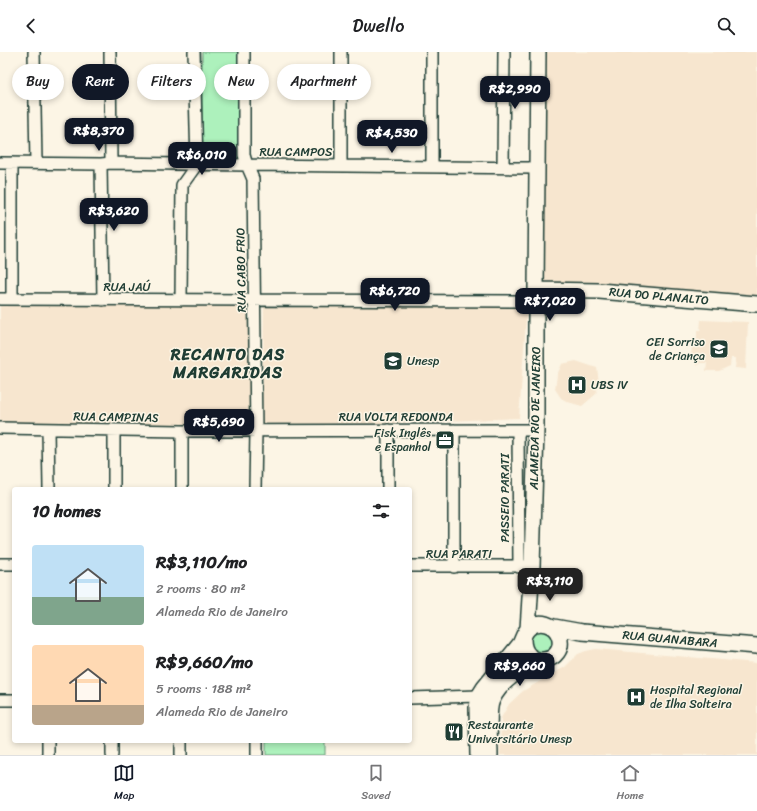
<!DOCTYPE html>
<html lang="en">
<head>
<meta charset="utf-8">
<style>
	body { margin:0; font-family:Sriracha,sans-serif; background:#f2f2f2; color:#202124; height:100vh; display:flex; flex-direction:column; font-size:15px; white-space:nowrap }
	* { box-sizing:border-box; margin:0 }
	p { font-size:13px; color:#757577 }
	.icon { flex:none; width:22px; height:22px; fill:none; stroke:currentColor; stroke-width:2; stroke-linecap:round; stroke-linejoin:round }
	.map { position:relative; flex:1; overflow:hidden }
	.side { position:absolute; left:12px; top:435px; width:400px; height:256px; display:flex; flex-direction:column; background:#fff; border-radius:4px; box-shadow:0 2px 6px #0003 }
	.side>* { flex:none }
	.banner { position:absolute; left:12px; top:12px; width:400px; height:36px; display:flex; gap:8px }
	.price { position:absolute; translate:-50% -34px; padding:0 9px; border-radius:8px; background:#111827; color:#fff; font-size:13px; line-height:26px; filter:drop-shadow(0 1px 2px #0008) }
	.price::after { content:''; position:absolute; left:50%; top:24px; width:12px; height:9px; margin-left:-6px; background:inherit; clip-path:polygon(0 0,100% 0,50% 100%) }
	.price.active { background:#222; color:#fff }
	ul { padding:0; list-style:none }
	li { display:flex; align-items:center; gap:12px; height:100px; padding:0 20px }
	li span { display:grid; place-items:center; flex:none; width:112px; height:80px; border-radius:4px; color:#555 }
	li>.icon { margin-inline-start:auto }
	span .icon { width:48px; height:48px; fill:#fffc; stroke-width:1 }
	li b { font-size:17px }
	h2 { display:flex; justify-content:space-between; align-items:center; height:48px; padding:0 20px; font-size:17px }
	.pill { padding:0 14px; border-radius:18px; background:#fff; box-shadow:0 2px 6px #0003; font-size:14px; line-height:36px }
	.pill.active { background:#111827; color:#fff }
	header { display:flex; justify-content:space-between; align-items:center; height:52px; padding:0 20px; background:#fff; font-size:18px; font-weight:600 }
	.dock { display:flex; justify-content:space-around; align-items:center; height:56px; border-top:1px solid #e0e0e0; background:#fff; font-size:11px; color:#757577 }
	.dock a { display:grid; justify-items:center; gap:2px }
	.dock .active { color:#111827 }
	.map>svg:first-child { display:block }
	.built { fill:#f7e6cf }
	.green { fill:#adf1bc; stroke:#669778 }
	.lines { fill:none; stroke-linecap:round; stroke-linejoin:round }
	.street-casing { stroke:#1f3d34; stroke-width:14 }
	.secondary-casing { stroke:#1f3d34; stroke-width:18 }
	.street { stroke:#fcf5e5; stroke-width:11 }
	.secondary { stroke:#fcf5e5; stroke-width:15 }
	.labels { text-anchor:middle; stroke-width:3; stroke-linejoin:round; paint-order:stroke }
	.street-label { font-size:12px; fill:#1f3d34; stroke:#fcf5e5 }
	.poi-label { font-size:12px; fill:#1f3d34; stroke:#fcf5e5; text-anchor:start }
	.district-label { font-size:16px; font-weight:bold; letter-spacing:1px; fill:#1f3d34; stroke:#fcf5e5 }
</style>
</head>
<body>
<header><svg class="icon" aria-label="back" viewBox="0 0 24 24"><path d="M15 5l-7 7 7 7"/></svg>Dwello<svg class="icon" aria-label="search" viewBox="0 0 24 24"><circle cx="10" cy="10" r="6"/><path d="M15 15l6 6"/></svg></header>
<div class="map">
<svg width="757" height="703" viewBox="0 0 757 703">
	<rect width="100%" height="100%" fill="#fcf5e5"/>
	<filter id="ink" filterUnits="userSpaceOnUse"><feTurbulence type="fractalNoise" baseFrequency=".025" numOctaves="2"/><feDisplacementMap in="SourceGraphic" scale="8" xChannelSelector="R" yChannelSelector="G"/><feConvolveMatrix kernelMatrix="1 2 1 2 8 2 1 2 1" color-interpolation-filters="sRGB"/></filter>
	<g filter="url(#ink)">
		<path class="built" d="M546 0H757V247L542 230Z
			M0 250 181 252 252 255 250 375 0 373Z
			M264 252 527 253 519 366 262 376Z
			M701 268 748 270 746 317 735 316 736 306H731L730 314 719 319H706L707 311H700L696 314 697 304 691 303 692 290H697V279H700Z
			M576 309 597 316 599 330 596 342 582 354 568 350 561 346 555 337 557 323 562 312Z
			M596 597 757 611V703H500L501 666 509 652 523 639 565 615 578 602 586 599Z"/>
		<path class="green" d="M202 0H241L240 108 202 106Z
			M533 578H550L554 594 546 602 534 601 528 586Z
			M266 689H325V703H266Z"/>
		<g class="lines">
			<g class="street-casing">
				<path id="street" d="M34 0 36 111
					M110 0 111 111
					M244 0V103L247 113 253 127 256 379 255 437
					M341 0V113
					M0 111 101 112 111 111 247 113 538 116
					M12 111V247
					M101 112 103 248
					M432 114V0
					M503 115 504 0
					M0 247 536 249
					M181 248 182 133 197 112 194 0
					M0 376 182 379 536 378
					M48 377 49 437
					M518 378 519 515
					M114 437V378
					M182 437V379
					M388 437V378
					M0 512H14
					M410 514H525
					M454 515V378
					M410 646 479 644
					M0 648H14
					M181 689V703
					M48 703V689
					M112 703V689
					M257 703V689"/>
			</g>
			<g class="secondary-casing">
				<path id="secondary" d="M536 238 599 239 757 252
					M554 575 582 580 757 594
					M528 577 532 514 536 378V238L538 0
					M478 703 477 656 479 644 484 636 520 592C523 586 524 580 529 576 539 567 555 572 559 584 568 611 523 620 523 587
					M490 703C490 691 487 658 492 648 499 631 521 616 538 608"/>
			</g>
			<use href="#street" class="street"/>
			<use href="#secondary" class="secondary"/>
		</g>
	</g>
	<defs>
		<g id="school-square" transform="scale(1)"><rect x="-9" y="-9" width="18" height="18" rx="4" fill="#1f3d34" stroke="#fcf5e5"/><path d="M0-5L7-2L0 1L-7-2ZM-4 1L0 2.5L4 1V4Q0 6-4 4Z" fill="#fff"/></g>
		<g id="university-square" transform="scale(1)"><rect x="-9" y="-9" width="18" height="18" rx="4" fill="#1f3d34" stroke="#fcf5e5"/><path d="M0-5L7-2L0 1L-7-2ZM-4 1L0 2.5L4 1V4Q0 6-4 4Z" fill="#fff"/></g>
		<g id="hospital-square" transform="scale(1)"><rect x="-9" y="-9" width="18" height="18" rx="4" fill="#1f3d34" stroke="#fcf5e5"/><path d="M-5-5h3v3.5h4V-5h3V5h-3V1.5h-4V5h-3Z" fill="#fff"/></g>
		<g id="office-square" transform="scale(1)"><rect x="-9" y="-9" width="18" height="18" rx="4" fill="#1f3d34" stroke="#fcf5e5"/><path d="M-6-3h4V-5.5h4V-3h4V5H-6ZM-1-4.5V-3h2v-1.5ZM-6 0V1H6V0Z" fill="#fff"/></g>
		<g id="restaurant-square" transform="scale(1)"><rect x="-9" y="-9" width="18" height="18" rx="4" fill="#1f3d34" stroke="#fcf5e5"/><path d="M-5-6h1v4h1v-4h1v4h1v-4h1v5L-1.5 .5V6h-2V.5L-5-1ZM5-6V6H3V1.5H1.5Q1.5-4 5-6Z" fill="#fff"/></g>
	</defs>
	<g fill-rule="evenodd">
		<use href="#school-square" x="719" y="297"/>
		<use href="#university-square" x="393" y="309"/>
		<use href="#hospital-square" x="577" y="333"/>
		<use href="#office-square" x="445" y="388"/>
		<use href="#hospital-square" x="636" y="645"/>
		<use href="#restaurant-square" x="454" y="680"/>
	</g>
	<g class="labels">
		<g class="street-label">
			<text x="296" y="104">RUA CAMPOS</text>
			<text transform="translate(241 218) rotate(-91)" y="4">RUA CABO FRIO</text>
			<text x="127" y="239">RUA JAÚ</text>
			<text transform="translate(659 244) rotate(5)" y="4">RUA DO PLANALTO</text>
			<text transform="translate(116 365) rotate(1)" y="4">RUA CAMPINAS</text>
			<text x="396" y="369">RUA VOLTA REDONDA</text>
			<text transform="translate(535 366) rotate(-89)" y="4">ALAMEDA RIO DE JANEIRO</text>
			<text transform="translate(505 446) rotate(-90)" y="4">PASSEIO PARATI</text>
			<text x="459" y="506">RUA PARATI</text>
			<text transform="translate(670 587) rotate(5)" y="4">RUA GUANABARA</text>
		</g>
		<g class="poi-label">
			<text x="705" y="294" text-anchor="end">CEI Sorriso<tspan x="705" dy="14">de Criança</tspan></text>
			<text x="407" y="313">Unesp</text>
			<text x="591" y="337">UBS IV</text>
			<text x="431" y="385" text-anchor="end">Fisk Inglês<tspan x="431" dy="14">e Espanhol</tspan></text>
			<text x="650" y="642">Hospital Regional<tspan x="650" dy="14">de Ilha Solteira</tspan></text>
			<text x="468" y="677">Restaurante<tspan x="468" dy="14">Universitário Unesp</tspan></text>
		</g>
		<g class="district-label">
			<text x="228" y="308">RECANTO DAS<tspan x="228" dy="18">MARGARIDAS</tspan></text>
		</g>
	</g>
</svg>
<b class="price" style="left:515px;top:58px">R$2,990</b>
<b class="price" style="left:99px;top:100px">R$8,370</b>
<b class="price" style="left:392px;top:102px">R$4,530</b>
<b class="price" style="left:202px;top:124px">R$6,010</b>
<b class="price" style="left:114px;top:180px">R$3,620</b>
<b class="price" style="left:395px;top:260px">R$6,720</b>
<b class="price" style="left:550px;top:270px">R$7,020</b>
<b class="price" style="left:219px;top:391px">R$5,690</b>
<b class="price active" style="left:550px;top:550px">R$3,110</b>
<b class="price" style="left:520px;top:635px">R$9,660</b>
<div class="banner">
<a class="pill">Buy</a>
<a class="pill active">Rent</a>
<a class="pill">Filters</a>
<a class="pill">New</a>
<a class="pill">Apartment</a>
</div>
<section class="side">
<h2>10 homes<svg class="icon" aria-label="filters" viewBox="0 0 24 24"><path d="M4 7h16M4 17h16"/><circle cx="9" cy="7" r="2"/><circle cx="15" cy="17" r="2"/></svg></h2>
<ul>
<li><span style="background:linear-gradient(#bfe0f5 65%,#7fa58c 0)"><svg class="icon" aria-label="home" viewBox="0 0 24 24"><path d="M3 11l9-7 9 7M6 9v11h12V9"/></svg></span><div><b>R$3,110/mo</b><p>2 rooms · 80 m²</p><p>Alameda Rio de Janeiro</p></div></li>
<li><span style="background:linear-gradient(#ffd9b3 75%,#b9a48a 0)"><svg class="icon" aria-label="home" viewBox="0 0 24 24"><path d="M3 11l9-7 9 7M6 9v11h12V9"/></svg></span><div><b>R$9,660/mo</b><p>5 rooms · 188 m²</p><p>Alameda Rio de Janeiro</p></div></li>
</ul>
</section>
</div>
<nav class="dock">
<a class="active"><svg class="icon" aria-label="map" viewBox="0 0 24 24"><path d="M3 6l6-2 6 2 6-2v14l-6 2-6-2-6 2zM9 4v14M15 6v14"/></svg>Map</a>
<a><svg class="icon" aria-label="saved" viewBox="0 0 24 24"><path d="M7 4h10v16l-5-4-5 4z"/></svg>Saved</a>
<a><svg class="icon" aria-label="home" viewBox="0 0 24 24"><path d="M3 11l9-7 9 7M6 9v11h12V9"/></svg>Home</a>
</nav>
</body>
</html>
